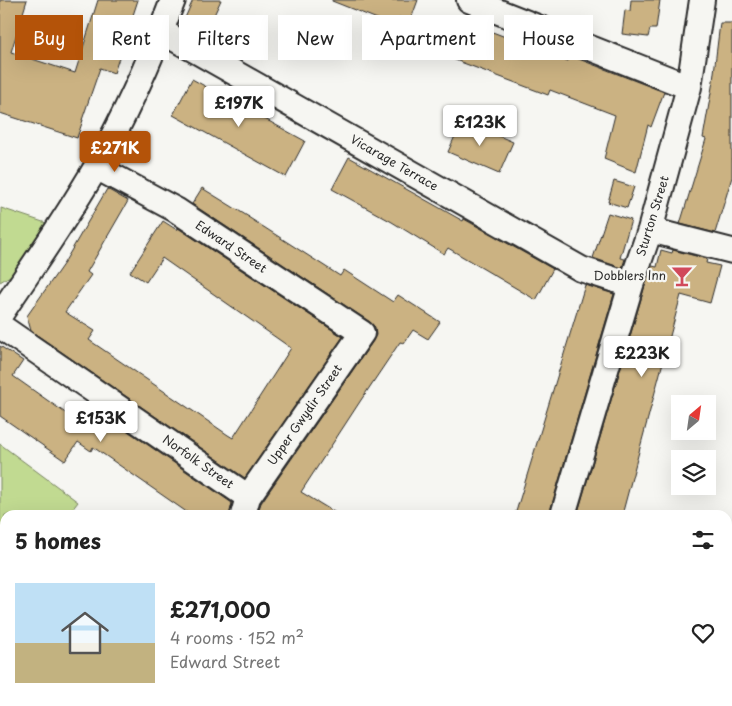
<!DOCTYPE html>
<html lang="en">
<head>
<meta charset="utf-8">
<style>
	body { margin:0; font-family:"Playpen Sans",sans-serif; background:#f2f2f2; color:#222; height:100vh; display:flex; flex-direction:column; font-size:19px; white-space:nowrap }
	* { box-sizing:border-box; margin:0 }
	p { font-size:16px; color:#767676 }
	.icon { flex:none; width:28px; height:28px; fill:none; stroke:currentColor; stroke-width:2; stroke-linecap:round; stroke-linejoin:round }
	.map { position:relative; flex:1; overflow:hidden }
	.details { position:absolute; left:0px; top:510px; width:732px; height:196px; display:flex; flex-direction:column; background:#fff; border-radius:15px 15px 0 0; box-shadow:0 5px 20px #0002 }
	.details>* { flex:none }
	.hud { position:absolute; left:15px; top:15px; width:702px; height:45px; display:flex; gap:10px }
	.needle { width:32px; rotate:29deg }
	.fabs { position:absolute; left:671px; top:395px; display:grid; gap:10px }
	.fabs a { display:grid; place-items:center; width:45px; height:45px; border-radius:0px; background:#fff; box-shadow:0 5px 20px #0002; font-size:25px }
	.price { position:absolute; translate:-50% -42px; padding:0 11px; border-radius:5px; background:#fff; color:#222; font-size:16px; line-height:32px; filter:drop-shadow(0 1px 2px #0008) }
	.price::after { content:''; position:absolute; left:50%; top:30px; width:15px; height:11px; margin-left:-8px; background:inherit; clip-path:polygon(0 0,100% 0,50% 100%) }
	.price.selected { background:#b45309; color:#fff }
	ul { padding:0; list-style:none }
	li { display:flex; align-items:center; gap:15px; height:125px; padding:0 15px }
	li+li { border-top:1px solid #e0e0e0 }
	li span { display:grid; place-items:center; flex:none; width:140px; height:100px; border-radius:0px; color:#555 }
	li>.icon { margin-inline-start:auto }
	span .icon { width:60px; height:60px; fill:#fffc; stroke-width:1 }
	li b { font-size:21px }
	h2 { display:flex; justify-content:space-between; align-items:center; height:60px; padding:0 15px; font-size:21px }
	.chip { padding:0 18px; border-radius:0px; background:#fff; box-shadow:0 5px 20px #0002; font-size:18px; line-height:45px }
	.chip.selected { background:#b45309; color:#fff }
	.map>svg:first-child { display:block }
	.built { fill:#e9e2d0 }
	.green { fill:#c1da91; stroke:#76825e }
	.building { fill:#cbb282; stroke:#2b2b2b }
	.lines { fill:none; stroke-linecap:round; stroke-linejoin:round }
	.minor-casing { stroke:#2b2b2b; stroke-width:28 }
	.minor { stroke:#f6f6f2; stroke-width:24 }
	.labels { text-anchor:middle; stroke-width:4.5; stroke-linejoin:round; paint-order:stroke }
	.street-label { font-size:12px; fill:#2b2b2b; stroke:#f6f6f2 }
	.poi-label { font-size:12px; fill:#2b2b2b; stroke:#f6f6f2; text-anchor:end }
</style>
</head>
<body>
<div class="map">
<svg width="732" height="706" viewBox="0 0 732 706">
	<rect width="100%" height="100%" fill="#f6f6f2"/>
	<filter id="ink" filterUnits="userSpaceOnUse"><feTurbulence type="fractalNoise" baseFrequency=".02" numOctaves="2"/><feDisplacementMap in="SourceGraphic" scale="10" xChannelSelector="R" yChannelSelector="G"/><feConvolveMatrix kernelMatrix="1 2 1 2 8 2 1 2 1" color-interpolation-filters="sRGB"/></filter>
	<g filter="url(#ink)">
		<path class="built" d="M5 601V701H66L64 706H0V608Z"/>
		<path class="green" d="M1 208 46 223 15 273 0 282Z
			M0 444 78 502 68 515H5V601L0 608Z"/>
		<path class="building" d="M0 0H27L11 52 75 73 98 0H138L114 73 100 68 82 120H83L77 138 0 113Z
			M193 0H221L203 39 181 27Z
			M332 0H418L410 22 399 17 395 26 332 1Z
			M631 0H660L656 29H650L648 37 622 34 625 10 630 11Z
			M456 18 568 61 571 56 664 92 651 127 648 125 636 172 604 159 615 115 550 90 548 95 442 55Z
			M720 23H732V177L715 233 680 224 706 139 703 138 713 81Z
			M192 79 305 141 286 177 173 115Z
			M462 120 513 142 499 174 448 152Z
			M349 157 463 221 464 219 553 269 536 300 448 248 444 254 392 222 332 189Z
			M614 181 634 187 627 208 608 202Z
			M202 188 249 217H248L340 276 344 270 393 302 398 295 440 322 428 339 413 330 404 343 400 342 361 400 301 492 339 515H257L261 503 373 341 376 335 375 327 370 322 192 204Z
			M107 189 128 201 87 272 91 275 65 312 95 331 89 340 228 435 233 438 291 348 162 258 146 282 130 272 163 221 177 230 178 228 343 337 245 478 31 331 27 316 64 263Z
			M608 213 631 220 620 258 625 259 622 268 593 258Z
			M661 250 672 253 673 250 707 259 706 263 720 266 710 303 681 295 622 515H577L644 289 652 266 657 267Z
			M585 285 614 294 550 511V515H515Z
			M0 346 23 361 13 376 81 424 93 407 232 503 230 515H191L93 447 91 451 78 442 65 461 0 416Z"/>
		<g class="lines">
			<g class="minor-casing">
				<path id="minor" d="M469 0 689 87
					M161 31 581 269 631 285
					M96 167 176 210 362 333 248 497 243 515
					M650 230 732 251
					M0 315C32 267 66 219 95 169 126 115 151 58 173 0
					M0 326 248 497
					M563 515 631 285 650 230 689 87 702 0
					M184 706 185 701
					M507 706 508 701
					M697 706 698 701"/>
			</g>
			<use href="#minor" class="minor"/>
		</g>
	</g>
	<defs>
		<g id="bar-bare" transform="scale(1.725)"><path d="M-6-5H6L.8 .8V4.5H3.5V6h-7V4.5H-.8V.8Z" fill="#d1495b" stroke="#f6f6f2" stroke-width="2.5" paint-order="stroke"/></g>
	</defs>
	<g fill-rule="evenodd">
		<use href="#bar-bare" x="682" y="276"/>
	</g>
	<g class="labels">
		<g class="street-label">
			<text transform="translate(394 163) rotate(30)" y="4">Vicarage Terrace</text>
			<text transform="translate(653 216) rotate(-73)" y="4">Sturton Street</text>
			<text transform="translate(231 247) rotate(34)" y="4">Edward Street</text>
			<text transform="translate(305 415) rotate(-55)" y="4">Upper Gwydir Street</text>
			<text transform="translate(198 462) rotate(35)" y="4">Norfolk Street</text>
		</g>
		<g class="poi-label">
			<text x="666" y="280">Dobblers Inn</text>
		</g>
	</g>
</svg>
<div class="fabs">
<a><svg class="needle" viewBox="-14 -14 28 28"><path d="M0-13l5 13h-10z" fill="#e53935"/><path d="M0 13l5-13h-10z" fill="#767676"/></svg></a>
<a><svg class="icon" aria-label="layers" viewBox="0 0 24 24"><path d="M12 4l9 5-9 5-9-5zM3 14l9 5 9-5"/></svg></a>
</div>
<b class="price" style="left:239px;top:128px">£197K</b>
<b class="price" style="left:480px;top:147px">£123K</b>
<b class="price selected" style="left:115px;top:173px">£271K</b>
<b class="price" style="left:642px;top:378px">£223K</b>
<b class="price" style="left:101px;top:443px">£153K</b>
<div class="hud">
<a class="chip selected">Buy</a>
<a class="chip">Rent</a>
<a class="chip">Filters</a>
<a class="chip">New</a>
<a class="chip">Apartment</a>
<a class="chip">House</a>
</div>
<section class="details">
<h2>5 homes<svg class="icon" aria-label="filters" viewBox="0 0 24 24"><path d="M4 7h16M4 17h16"/><circle cx="9" cy="7" r="2"/><circle cx="15" cy="17" r="2"/></svg></h2>
<ul>
<li><span style="background:linear-gradient(#bfe0f5 60%,#c2b280 0)"><svg class="icon" aria-label="home" viewBox="0 0 24 24"><path d="M3 11l9-7 9 7M6 9v11h12V9"/></svg></span><div><b>£271,000</b><p>4 rooms · 152 m²</p><p>Edward Street</p></div><svg class="icon" aria-label="heart" viewBox="0 0 24 24"><path d="M12 20l-8-8c-3-5 5-10 8-4 3-6 11-1 8 4z"/></svg></li>
</ul>
</section>
</div>
</body>
</html>
